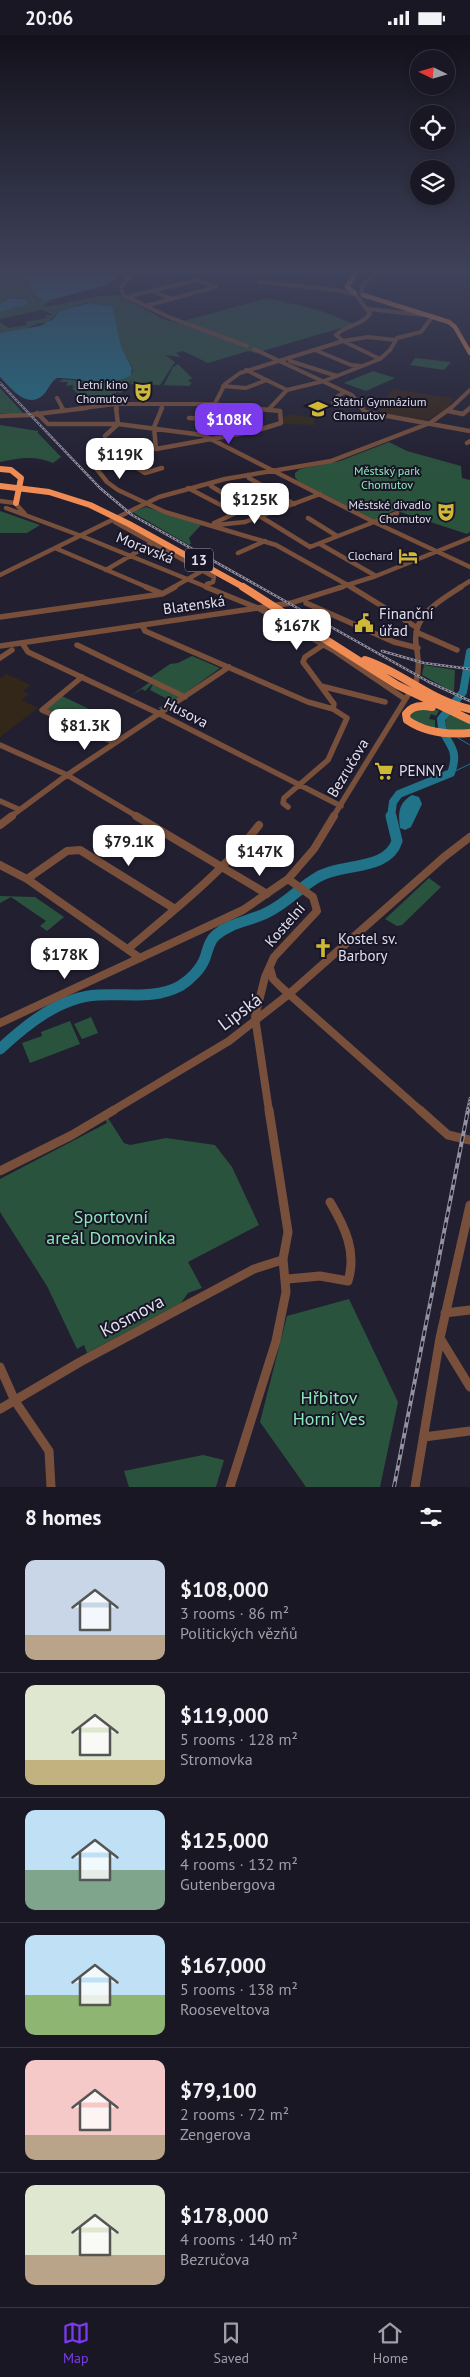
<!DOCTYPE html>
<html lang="en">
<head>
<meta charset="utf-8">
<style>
	body { margin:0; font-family:"PT Sans",sans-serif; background:#23202d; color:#f1f3f6; height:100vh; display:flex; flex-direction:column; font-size:19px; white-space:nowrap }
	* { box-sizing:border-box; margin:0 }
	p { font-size:16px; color:#9f9fa7 }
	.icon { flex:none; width:28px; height:28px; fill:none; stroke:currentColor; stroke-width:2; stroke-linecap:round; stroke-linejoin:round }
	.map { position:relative; height:1452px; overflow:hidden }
	.side { display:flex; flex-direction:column; background:#1a1725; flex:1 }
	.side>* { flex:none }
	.needle { width:32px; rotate:275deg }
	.tools { position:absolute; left:410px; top:15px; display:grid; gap:10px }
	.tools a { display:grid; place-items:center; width:45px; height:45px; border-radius:50%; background:#1a1725; box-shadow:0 2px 8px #0003,0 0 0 1px #383642; font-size:25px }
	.price { position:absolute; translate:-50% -42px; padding:0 11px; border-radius:10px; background:#fff; color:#222; font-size:16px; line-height:32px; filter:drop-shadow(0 1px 2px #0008) }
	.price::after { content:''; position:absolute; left:50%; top:30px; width:15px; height:11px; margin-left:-8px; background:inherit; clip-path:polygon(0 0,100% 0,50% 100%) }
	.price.current { background:#7c3aed; color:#fff }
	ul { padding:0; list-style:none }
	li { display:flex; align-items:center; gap:15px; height:125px; padding:0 25px }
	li+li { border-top:1px solid #383642 }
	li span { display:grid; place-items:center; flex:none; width:140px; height:100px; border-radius:10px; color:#555 }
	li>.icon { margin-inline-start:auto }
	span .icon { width:60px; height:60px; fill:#fffc; stroke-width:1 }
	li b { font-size:21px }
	h2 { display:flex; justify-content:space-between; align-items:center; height:60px; padding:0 25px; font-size:21px }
	.status { display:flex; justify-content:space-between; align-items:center; height:35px; padding:0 25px; background:#1a1725; direction:ltr }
	.status svg { height:14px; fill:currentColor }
	.dock { display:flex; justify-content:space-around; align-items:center; height:70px; border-top:1px solid #383642; background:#1a1725; font-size:14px; color:#9f9fa7 }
	.dock a { display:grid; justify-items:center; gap:2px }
	.dock .current { color:#7c3aed }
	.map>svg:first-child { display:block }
	.commercial { fill:#35251a }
	.education { fill:#322718 }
	.green { fill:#2a533d }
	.water { fill:#207388 }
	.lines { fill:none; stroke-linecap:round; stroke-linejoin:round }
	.stream { stroke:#207388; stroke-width:1 }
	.river-far1 { stroke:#207388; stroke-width:8 }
	.river { stroke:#207388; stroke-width:11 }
	.minor-far4 { stroke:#784f3a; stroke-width:4 }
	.minor-far3 { stroke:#784f3a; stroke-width:4.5 }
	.minor-far2 { stroke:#784f3a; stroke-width:5.5 }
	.minor-far1 { stroke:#784f3a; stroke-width:8 }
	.minor { stroke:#784f3a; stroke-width:9 }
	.major { stroke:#cf7b4d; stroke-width:4.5 }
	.highway-far1 { stroke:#f18b54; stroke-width:6 }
	.highway { stroke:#f18b54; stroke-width:8 }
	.rail-far1-casing { stroke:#9391a0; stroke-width:2.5 }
	.rail-casing { stroke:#9391a0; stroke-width:4 }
	.rail-far1 { stroke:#181527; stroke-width:1; stroke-dasharray:2; stroke-linecap:butt }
	.rail { stroke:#181527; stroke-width:2; stroke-dasharray:5.5; stroke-linecap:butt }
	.labels { text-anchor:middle; stroke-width:4; stroke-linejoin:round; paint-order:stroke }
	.far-poi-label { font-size:12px; fill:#e0dfec; stroke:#181527; text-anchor:end }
	.far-park-label { font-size:12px; fill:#8ce7b6; stroke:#181527 }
	.shield { fill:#181527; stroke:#a4a2b1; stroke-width:1 }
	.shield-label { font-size:14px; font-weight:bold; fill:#e0dfec }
	.street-label { font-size:15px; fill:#e0dfec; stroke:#181527 }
	.poi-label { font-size:15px; fill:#e0dfec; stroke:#181527; text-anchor:start }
	.near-street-label { font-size:18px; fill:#e0dfec; stroke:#181527 }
	.near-park-label { font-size:18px; fill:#8ce7b6; stroke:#181527 }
</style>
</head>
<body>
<div class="status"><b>20:06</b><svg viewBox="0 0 49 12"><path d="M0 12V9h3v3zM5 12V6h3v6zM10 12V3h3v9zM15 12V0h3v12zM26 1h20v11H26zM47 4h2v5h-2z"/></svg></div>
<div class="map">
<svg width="470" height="1452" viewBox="0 0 470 1452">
	<rect width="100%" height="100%" fill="#221f31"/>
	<path class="commercial" d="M392 354 454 363 448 373 428 385 376 378Z"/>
	<path class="education" d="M292 379 314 383 315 390 283 389V382Z
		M7 639 31 650 23 656 29 659 22 665 38 673 0 702V643Z"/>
	<path class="green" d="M0 234H15L39 262 51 266 44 270 46 272 99 261 119 260 161 283 176 288 268 263 319 275 354 289 256 318 248 316 208 328 183 316 176 318 181 322 165 320 175 327 160 350H164L173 332 178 329 192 343 188 346 192 348 189 351 130 349 133 343 121 358 116 357V360L119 361 114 367 106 369 103 367C89 365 82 364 72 353L74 352 72 350 66 351 68 347H59L54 351 63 344C85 346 116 355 133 337L132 331 119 311 111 270 86 268 60 276 47 288H39L29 292 30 294 0 298V287L9 293 27 290 25 287 47 283 45 280H53L42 275 0 284V277L29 269 19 262 9 263 0 269Z
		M415 323 451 327 444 335 410 330Z
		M373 336 395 343 366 356 344 348Z
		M0 353 3 356 25 380 0 378Z
		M0 390 38 396V398L61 422 53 428C36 420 18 423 0 427Z
		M389 407 407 416 461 431 462 443 470 445V497L467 499 400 477 393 476 375 485 298 446 295 442V438L300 434 340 426Z
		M146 472 201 490 189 503 191 509 189 510 132 477Z
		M0 476 40 490 27 498H0Z
		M192 621 220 633 162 675 158 673 171 666 150 655 154 647 145 656 142 654 131 661 151 646 134 637 136 635 151 642 170 629 178 628Z
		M424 630 455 635 454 655 453 657 422 640Z
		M62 661 108 683 106 684 89 676 75 687 46 674Z
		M434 674 439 676 436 681 431 679 429 684 435 685V694L411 684 410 679 414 675Z
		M448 679 470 688V695L447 696 445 688Z
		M429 843 441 852 402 890 397 891 385 884Z
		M0 861 35 862 64 882 47 896 40 891 46 886 11 862 0 868Z
		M91 982 98 998 82 1004 74 989Z
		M70 986 80 1009 30 1028 22 1008 42 1001 41 997Z
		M106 1080 124 1108 130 1110 166 1103 215 1110 232 1132 259 1190 188 1227 202 1253 188 1258 181 1268 87 1318 84 1310 77 1314 47 1251 0 1177V1144L107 1088 104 1081Z
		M349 1264 398 1367 380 1452H306L260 1387 287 1281Z
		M203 1420 224 1425 216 1452H129L124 1436Z"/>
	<path class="water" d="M18 234H129L104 251 46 266 39 263Z
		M9 263 25 264 29 269 0 277V269Z
		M89 268 112 271 121 312 132 333 131 340C106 355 81 342 57 343 50 347 48 356 42 361 26 374 10 352 0 342V298L40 291 52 285 60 276Z
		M412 760 419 762 422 769 411 792 405 795 400 793C398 779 398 768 412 760Z"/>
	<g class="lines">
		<path class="stream" d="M9 234 34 267
			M458 703 470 710
			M451 738 470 729"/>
		<path class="river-far1" d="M391 782 393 767 399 759 451 738C462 709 441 708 441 684L463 657 470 617"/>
		<path class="river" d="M0 1014C27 989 60 962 98 960 125 958 154 965 180 951 190 945 201 934 205 923 208 914 209 906 216 900 231 887 252 886 268 877 287 868 300 852 318 842 341 828 388 836 397 806L391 781"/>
		<path class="minor-far4" d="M136 234 121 252 123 260 171 283 247 311
			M259 247 336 255 354 259
			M153 256 172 264
			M361 258 363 250 378 236
			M131 261 197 245 216 252 145 271
			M357 261 370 279C361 291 346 290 336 300L343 306 380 324
			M368 274 423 280
			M254 314 352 360 363 374
			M315 315 351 330 362 331
			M290 326 337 341
			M246 335 287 355
			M223 351 246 353 267 345
			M57 363 63 374
			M333 368 338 361 345 357
			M116 369 117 374
			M163 369H213L262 374
			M245 372V374
			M76 374 116 369H163
			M161 374 163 369
			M212 374 225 349 240 338 343 306 368 302 395 305
			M269 374 287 355 324 346 380 324 390 315 397 303 421 297 433 281
			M450 374 470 355"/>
		<path class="minor-far3" d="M62 373 64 376
			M162 373 154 392 156 414 255 396 281 388 280 376 250 373
			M245 373 247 398
			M362 373 365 377 470 396
			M448 376 463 379 470 373
			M37 378 48 389H118L203 400 374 487 470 532
			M0 381 29 380 86 373
			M189 383 209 384
			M203 400 212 373
			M105 401 118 389 116 373
			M104 408 109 415V421
			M467 408 470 406
			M162 433 145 438C130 429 107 411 92 428L107 447 118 455 165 477 276 510 353 553
			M248 440 249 443 294 469
			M211 451 310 512 397 478
			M188 453 236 478
			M0 466 15 468 25 479
			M6 473 84 502 209 553
			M392 480 404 485
			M308 483 337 501
			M115 487 214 542 213 547 207 549
			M214 488 236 478
			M216 490 245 487 320 459
			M320 509 376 541
			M55 513 149 553
			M238 518 265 506
			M106 535 152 508
			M0 540 159 462 225 444 331 426 430 388 451 373
			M172 553 202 536
			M338 553 376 541 470 503
			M459 553 470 546"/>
		<path class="minor-far2" d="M146 552 161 558
			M206 552 260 574 333 615 405 664
			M351 552 416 592
			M306 568 394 607 418 613
			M0 582 162 559 175 552
			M142 590 145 596 308 667 333 674 347 683 328 725 284 763 283 768 288 772
			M416 597 457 615
			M22 608 28 617 160 679 341 771
			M77 610 185 662
			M323 610 305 622 303 627 334 669 333 674
			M0 611 291 568 342 552
			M0 623 12 615
			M82 642 42 675 115 708
			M321 651 385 667
			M0 710 67 740 138 782
			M0 766 18 774
			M10 782 67 740 229 632
			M333 782 416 647C420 633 418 622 416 609 412 580 441 565 461 552"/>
		<path class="minor-far1" d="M136 781 267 859
			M0 790 12 781
			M0 830 27 844 140 923
			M27 844 67 816 80 815 175 874
			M129 913C172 877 225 835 259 790
			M270 933 273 944 281 952 421 1076
			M0 988 243 875 288 844 314 814 334 781
			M112 1076 229 1006 289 959 444 822 470 802
			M269 1076 255 982 265 942 274 922 317 876 313 862 288 844"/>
		<path class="minor" d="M420 1075 448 1100 470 1105
			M0 1136 72 1100 114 1075
			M288 1244 320 1241 348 1246C357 1217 345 1192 330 1167
			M445 1278 470 1275
			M440 1303 470 1352
			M0 1332 15 1366 49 1416 51 1452
			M0 1374 80 1327 254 1234 282 1225
			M424 1402 470 1396
			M230 1452 276 1306 286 1257 283 1224 288 1197 269 1075
			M415 1452 440 1303 470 1170"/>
		<path class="major" d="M358 234 378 236
			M355 258 347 252 358 234
			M363 260 449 287 455 292 470 318"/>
		<path class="highway-far1" d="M0 434 11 435 21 443 16 468
			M0 451 49 457 90 470 129 489 245 553"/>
		<path class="highway" d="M243 552 397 650 470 685
			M365 625C402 637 431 666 470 674
			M432 672C422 670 412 670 406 679L407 685C426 698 448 700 470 698"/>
		<g class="rail-far1-casing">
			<path id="rail-far1" d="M0 348 100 453 132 480 429 647 470 666
				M382 616 424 628 470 634
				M467 1076 470 1063"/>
		</g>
		<g class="rail-casing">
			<path id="rail" d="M394 1452 468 1075"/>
		</g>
		<use href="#rail-far1" class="rail-far1"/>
		<use href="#rail" class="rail"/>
	</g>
	<linearGradient id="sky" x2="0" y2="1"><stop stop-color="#13111b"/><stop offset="0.54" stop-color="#3e425a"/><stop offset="1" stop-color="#3e425a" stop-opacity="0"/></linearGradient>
	<rect width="470" height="437" fill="url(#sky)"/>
	<defs>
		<g id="theatre-bare" transform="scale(1.5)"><path d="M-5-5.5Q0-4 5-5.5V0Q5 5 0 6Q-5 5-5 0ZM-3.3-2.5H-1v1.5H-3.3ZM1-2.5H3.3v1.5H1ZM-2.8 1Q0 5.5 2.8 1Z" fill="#cfb837" stroke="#181527" stroke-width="2.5" paint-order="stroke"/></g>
		<g id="university-bare" transform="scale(1.5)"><path d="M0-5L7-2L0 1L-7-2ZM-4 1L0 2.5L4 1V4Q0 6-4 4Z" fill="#cfb837" stroke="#181527" stroke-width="2.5" paint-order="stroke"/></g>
		<g id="hotel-bare" transform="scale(1.5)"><path d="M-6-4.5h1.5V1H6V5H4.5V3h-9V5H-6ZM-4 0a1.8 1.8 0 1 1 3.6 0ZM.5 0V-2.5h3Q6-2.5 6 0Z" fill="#cfb837" stroke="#181527" stroke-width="2.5" paint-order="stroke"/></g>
		<g id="civic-bare" transform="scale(1.5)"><path d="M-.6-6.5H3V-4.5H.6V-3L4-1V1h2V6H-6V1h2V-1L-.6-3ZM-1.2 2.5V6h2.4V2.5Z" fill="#cfb837" stroke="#181527" stroke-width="2.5" paint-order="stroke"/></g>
		<g id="supermarket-bare" transform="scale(1.5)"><path d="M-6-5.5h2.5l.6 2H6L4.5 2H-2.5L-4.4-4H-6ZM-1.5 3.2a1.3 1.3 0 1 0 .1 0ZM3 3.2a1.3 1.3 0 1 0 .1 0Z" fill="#cfb837" stroke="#181527" stroke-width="2.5" paint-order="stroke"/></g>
		<g id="church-bare" transform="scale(1.5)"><path d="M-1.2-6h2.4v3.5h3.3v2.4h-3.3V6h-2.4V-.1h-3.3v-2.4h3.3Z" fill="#cfb837" stroke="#181527" stroke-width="2.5" paint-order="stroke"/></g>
	</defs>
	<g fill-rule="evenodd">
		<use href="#theatre-bare" x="143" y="357"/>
		<use href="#university-bare" x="318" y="374"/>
		<use href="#theatre-bare" x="446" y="477"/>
		<use href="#hotel-bare" x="408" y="521"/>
		<use href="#civic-bare" x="364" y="588"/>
		<use href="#supermarket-bare" x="384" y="736"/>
		<use href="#church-bare" x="323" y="913"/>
	</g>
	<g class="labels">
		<g class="far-poi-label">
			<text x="128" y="354">Letní kino<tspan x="128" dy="14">Chomutov</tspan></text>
			<text x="333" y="371" text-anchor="start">Státní Gymnázium<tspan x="333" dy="14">Chomutov</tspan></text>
			<text x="431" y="474">Městské divadlo<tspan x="431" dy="14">Chomutov</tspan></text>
			<text x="393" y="525">Clochard</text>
		</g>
		<g class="far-park-label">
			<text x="387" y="440">Městský park<tspan x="387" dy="14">Chomutov</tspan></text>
		</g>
		<rect class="shield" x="185" y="513.5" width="28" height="23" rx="4"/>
		<g class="shield-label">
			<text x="199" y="530">13</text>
		</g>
		<g class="street-label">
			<text transform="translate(145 513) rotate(22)" y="5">Moravská</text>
			<text transform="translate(194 570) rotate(-8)" y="5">Blatenská</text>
			<text transform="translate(186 678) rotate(27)" y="5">Husova</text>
			<text transform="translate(348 733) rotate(-59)" y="5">Bezručova</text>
			<text transform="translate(285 890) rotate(-49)" y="5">Kostelní</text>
		</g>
		<g class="poi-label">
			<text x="379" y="584">Finanční<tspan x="379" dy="17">úřad</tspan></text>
			<text x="399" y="741">PENNY</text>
			<text x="338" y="909">Kostel sv.<tspan x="338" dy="17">Barbory</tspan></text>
		</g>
		<g class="near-street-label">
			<text transform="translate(240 977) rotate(-37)" y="6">Lipská</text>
			<text transform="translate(132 1281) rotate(-28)" y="6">Kosmova</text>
		</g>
		<g class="near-park-label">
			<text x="111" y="1188">Sportovní<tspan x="111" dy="21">areál Domovinka</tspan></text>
			<text x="329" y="1369">Hřbitov<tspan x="329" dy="21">Horní Ves</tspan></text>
		</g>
	</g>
</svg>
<div class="tools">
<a><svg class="needle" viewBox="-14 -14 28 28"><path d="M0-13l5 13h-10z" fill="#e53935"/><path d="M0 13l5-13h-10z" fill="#9f9fa7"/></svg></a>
<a><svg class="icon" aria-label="locate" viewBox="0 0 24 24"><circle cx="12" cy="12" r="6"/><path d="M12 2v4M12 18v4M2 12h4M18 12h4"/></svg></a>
<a><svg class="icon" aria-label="layers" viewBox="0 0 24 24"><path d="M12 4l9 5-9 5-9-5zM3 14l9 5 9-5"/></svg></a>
</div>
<b class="price current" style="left:229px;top:410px">$108K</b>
<b class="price" style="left:120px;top:445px">$119K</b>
<b class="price" style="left:255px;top:490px">$125K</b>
<b class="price" style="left:297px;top:616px">$167K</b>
<b class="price" style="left:85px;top:716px">$81.3K</b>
<b class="price" style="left:129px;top:832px">$79.1K</b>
<b class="price" style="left:260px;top:842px">$147K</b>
<b class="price" style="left:65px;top:945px">$178K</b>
</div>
<section class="side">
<h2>8 homes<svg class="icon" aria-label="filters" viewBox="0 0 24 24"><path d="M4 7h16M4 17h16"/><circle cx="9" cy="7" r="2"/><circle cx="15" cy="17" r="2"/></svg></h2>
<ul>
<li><span style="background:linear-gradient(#c9d6e8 75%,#b9a48a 0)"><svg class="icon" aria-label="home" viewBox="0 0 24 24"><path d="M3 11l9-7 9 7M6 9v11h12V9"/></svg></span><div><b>$108,000</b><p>3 rooms · 86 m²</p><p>Politických vězňů</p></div></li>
<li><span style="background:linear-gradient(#dfe7d0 75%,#c2b280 0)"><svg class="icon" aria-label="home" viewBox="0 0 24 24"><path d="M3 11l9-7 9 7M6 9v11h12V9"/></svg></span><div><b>$119,000</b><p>5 rooms · 128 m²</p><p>Stromovka</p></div></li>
<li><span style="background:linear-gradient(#bfe0f5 60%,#7fa58c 0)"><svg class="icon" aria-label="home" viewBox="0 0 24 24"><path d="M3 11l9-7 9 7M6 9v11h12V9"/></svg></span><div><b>$125,000</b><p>4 rooms · 132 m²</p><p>Gutenbergova</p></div></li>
<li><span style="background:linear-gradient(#bfe0f5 60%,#8fb573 0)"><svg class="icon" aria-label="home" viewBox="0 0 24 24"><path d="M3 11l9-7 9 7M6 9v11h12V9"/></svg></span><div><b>$167,000</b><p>5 rooms · 138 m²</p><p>Rooseveltova</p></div></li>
<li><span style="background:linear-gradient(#f6c9c9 75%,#b9a48a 0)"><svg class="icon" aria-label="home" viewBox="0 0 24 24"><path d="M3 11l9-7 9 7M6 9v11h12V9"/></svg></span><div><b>$79,100</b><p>2 rooms · 72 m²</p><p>Zengerova</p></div></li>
<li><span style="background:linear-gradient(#dfe7d0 70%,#b9a48a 0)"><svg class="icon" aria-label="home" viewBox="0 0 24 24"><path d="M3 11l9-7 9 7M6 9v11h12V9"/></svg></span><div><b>$178,000</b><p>4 rooms · 140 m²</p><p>Bezručova</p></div></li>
</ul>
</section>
<nav class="dock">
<a class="current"><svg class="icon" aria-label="map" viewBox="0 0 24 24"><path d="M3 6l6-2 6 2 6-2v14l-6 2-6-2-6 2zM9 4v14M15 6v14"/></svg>Map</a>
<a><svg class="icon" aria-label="saved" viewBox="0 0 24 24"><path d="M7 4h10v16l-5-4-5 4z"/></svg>Saved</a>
<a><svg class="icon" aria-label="home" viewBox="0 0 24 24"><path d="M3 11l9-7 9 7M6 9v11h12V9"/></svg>Home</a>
</nav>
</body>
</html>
